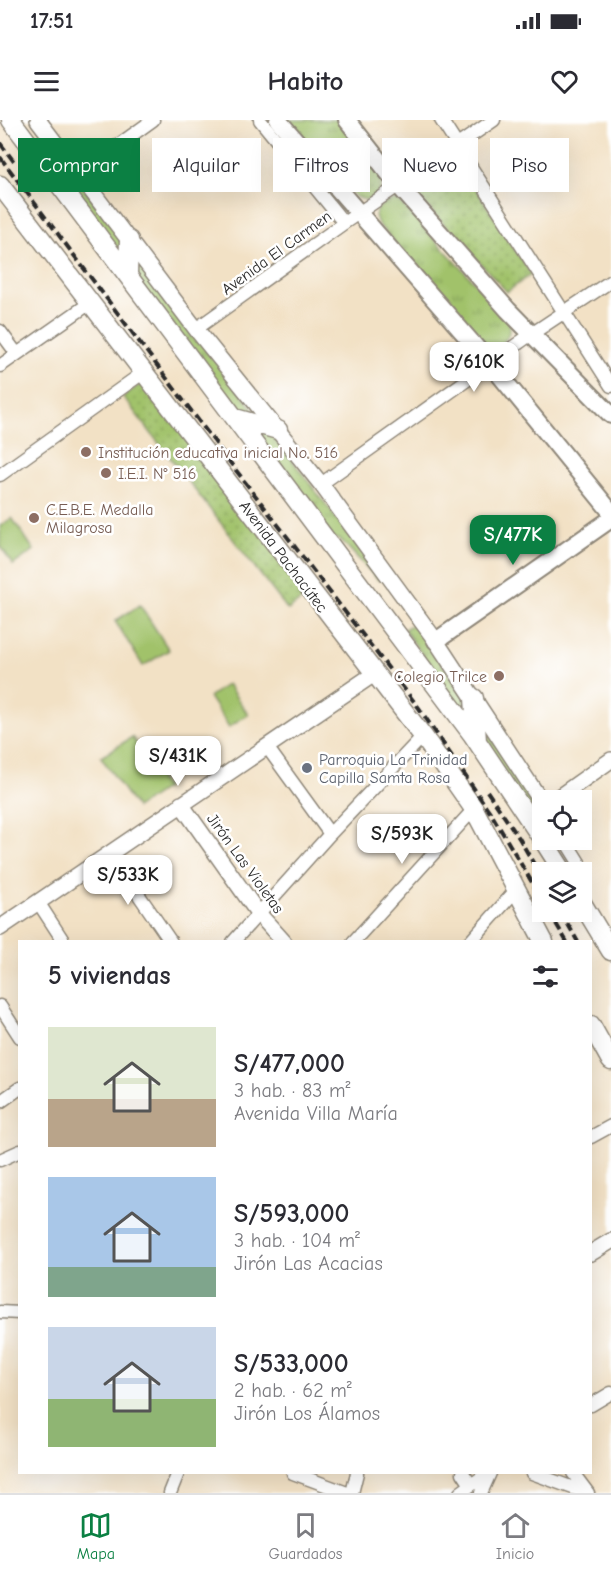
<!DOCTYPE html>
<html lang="es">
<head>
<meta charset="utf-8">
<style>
	body { margin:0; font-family:"Comic Neue",sans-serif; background:#f2f2f3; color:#2b2b33; height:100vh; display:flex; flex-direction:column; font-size:22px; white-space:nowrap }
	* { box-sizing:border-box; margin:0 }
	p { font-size:20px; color:#7c7c81 }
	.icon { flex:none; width:33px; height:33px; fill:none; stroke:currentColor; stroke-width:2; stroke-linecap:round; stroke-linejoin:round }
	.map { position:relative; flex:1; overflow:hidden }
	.sheet { position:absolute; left:18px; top:820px; width:574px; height:534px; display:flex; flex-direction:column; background:#fff; border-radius:0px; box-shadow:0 6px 24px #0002 }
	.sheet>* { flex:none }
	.hud { position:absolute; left:18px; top:18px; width:576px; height:54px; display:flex; gap:12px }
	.fabs { position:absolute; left:532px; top:670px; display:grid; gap:12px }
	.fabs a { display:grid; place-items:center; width:60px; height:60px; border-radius:0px; background:#fff; box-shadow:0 6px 24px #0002; font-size:30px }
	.price { position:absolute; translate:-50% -51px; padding:0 14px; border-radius:12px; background:#fff; color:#222; font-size:20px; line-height:39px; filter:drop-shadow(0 2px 3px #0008) }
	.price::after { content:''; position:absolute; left:50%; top:36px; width:18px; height:14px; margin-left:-9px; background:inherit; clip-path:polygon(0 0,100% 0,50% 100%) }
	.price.on { background:#0b8043; color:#fff }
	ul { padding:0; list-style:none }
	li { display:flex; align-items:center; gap:18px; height:150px; padding:0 30px }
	li span { display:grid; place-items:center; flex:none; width:168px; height:120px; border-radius:0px; color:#555 }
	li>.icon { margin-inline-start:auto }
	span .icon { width:72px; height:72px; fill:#fffc; stroke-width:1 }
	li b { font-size:26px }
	h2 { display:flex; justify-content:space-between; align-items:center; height:72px; padding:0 30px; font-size:26px }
	.chip { padding:0 21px; border-radius:0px; background:#fff; box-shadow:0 6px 24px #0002; font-size:21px; line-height:54px }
	.chip.on { background:#0b8043; color:#fff }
	.status { display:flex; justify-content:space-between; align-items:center; height:42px; padding:0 30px; background:#fff; direction:ltr }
	.status svg { height:16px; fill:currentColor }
	header { display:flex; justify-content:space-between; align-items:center; height:78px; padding:0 30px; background:#fff; font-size:27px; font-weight:700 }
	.dock { display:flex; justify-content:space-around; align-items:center; height:84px; border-top:2px solid #e1e1e2; background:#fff; font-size:16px; color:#7c7c81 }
	.dock a { display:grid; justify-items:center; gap:3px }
	.dock .on { color:#0b8043 }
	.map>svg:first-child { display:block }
	.grass { fill:url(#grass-tufts); stroke:#66764b; stroke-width:1.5 }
	.park { fill:url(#park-dots); stroke:#66764b; stroke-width:1.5 }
	.pitch { fill:#a1c26b; stroke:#66764b; stroke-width:1.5 }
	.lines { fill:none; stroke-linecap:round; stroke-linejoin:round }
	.minor-casing { stroke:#8e8678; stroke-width:15 }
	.tertiary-casing { stroke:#8e8678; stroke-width:18 }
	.secondary-casing { stroke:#8e8678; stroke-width:20 }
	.primary-casing { stroke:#8e8678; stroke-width:21 }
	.minor { stroke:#fff; stroke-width:12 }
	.tertiary { stroke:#fff; stroke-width:15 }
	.secondary { stroke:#fff; stroke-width:16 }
	.primary { stroke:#fff; stroke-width:18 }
	.rail { stroke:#2b2b2b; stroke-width:4; stroke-dasharray:9 4.5; stroke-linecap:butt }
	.education-dot { fill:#8d6e63; stroke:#fff; stroke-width:2 }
	.worship-dot { fill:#6b7280; stroke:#fff; stroke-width:2 }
	.labels { text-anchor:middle; stroke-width:5; stroke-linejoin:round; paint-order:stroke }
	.street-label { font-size:16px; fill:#2b2b2b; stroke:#fff }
	.education-label { font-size:16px; fill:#785e54; stroke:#fff; text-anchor:start }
	.worship-label { font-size:16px; fill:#5b616d; stroke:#fff; text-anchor:start }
</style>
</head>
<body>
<div class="status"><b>17:51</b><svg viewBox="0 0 49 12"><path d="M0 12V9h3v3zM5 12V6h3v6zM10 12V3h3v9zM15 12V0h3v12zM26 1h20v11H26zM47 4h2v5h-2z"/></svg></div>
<header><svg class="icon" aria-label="menu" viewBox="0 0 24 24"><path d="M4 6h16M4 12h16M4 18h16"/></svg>Habito<svg class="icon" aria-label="heart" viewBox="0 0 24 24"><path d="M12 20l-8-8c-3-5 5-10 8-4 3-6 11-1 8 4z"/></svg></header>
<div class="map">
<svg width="611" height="1373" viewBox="0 0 611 1373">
	<defs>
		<pattern id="grass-tufts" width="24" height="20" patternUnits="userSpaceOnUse" patternTransform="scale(1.5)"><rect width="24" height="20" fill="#a1c26b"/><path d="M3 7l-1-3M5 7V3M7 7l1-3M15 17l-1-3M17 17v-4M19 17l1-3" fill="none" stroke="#839e58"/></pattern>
		<pattern id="park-dots" width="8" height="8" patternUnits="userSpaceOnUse" patternTransform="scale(1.5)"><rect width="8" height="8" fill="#a1c26b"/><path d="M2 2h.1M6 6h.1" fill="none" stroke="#839e58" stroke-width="1.8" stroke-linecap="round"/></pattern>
	</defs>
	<rect width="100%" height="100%" fill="#fff"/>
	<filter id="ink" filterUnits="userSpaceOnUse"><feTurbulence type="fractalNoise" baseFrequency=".0167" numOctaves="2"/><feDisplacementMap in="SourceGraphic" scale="12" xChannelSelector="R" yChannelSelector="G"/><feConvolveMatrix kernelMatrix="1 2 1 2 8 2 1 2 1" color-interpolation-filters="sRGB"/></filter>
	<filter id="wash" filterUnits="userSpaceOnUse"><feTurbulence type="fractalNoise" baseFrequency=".008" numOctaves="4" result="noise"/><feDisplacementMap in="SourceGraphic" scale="24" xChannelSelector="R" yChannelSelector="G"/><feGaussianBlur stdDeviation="1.35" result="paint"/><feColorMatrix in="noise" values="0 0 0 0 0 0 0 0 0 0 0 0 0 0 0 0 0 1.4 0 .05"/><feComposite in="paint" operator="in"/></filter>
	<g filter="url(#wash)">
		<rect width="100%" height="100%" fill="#f2e1c5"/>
		<path class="grass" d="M288 0H340L380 54C384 68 379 76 366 80L356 77Z
			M60 37 383 459 378 460 341 420 333 418 50 45Z
			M398 80 508 198C514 213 503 232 485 225L378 104 375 96C377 85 387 80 398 80Z
			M415 503 536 684 529 689 404 509Z"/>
		<path class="park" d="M459 43 531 154 507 172 414 72Z
			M146 260 308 475 288 490 123 277Z"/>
		<path class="pitch" d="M12 398 34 430 13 445 0 425V406Z
			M140 485 169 530 143 546 115 501Z
			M227 564 248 594 229 607 209 577Z
			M132 617 166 668 136 688 101 637Z"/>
	</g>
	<g filter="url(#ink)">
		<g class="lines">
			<g class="minor-casing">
				<path id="minor" d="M260 0 344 103
					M441 0 611 266
					M78 54 153 0
					M196 209 344 103 494 0
					M0 211 17 234
					M0 246 90 183
					M0 355 144 252
					M321 364 530 215 611 161
					M267 627 330 714
					M565 720 583 749
					M110 733 171 822
					M38 782 64 822
					M233 822 330 714 423 616
					M353 822 474 689
					M470 822 517 769
					M0 886 20 917
					M0 982 20 968
					M591 1017 611 1006
					M0 1040 20 1031
					M0 1192 20 1193
					M591 1285 611 1273
					M293 1353 347 1373
					M463 1353 471 1365
					M532 1353 587 1373
					M573 1353 588 1373
					M170 1373 178 1353
					M352 1373 357 1353
					M460 1373 488 1353
					M481 1373 490 1353"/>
			</g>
			<g class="tertiary-casing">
				<path id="tertiary" d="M38 0 196 209 321 364 436 521 543 684
					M553 681 611 640
					M181 684 258 793 284 822
					M0 808 374 554
					M591 1133 611 1121"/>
			</g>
			<g class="secondary-casing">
				<path id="secondary" d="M278 0 494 248 611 392
					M347 0 398 65 508 190 611 295
					M436 521 611 399"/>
			</g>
			<g class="primary-casing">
				<path id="primary" d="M11 0 472 614 543 720
					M0 65 423 616 474 689 544 822
					M128 155 129 120
					M235 298 278 310
					M474 578 477 621
					M543 720 564 753
					M582 783 611 831
					M591 905 611 941"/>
			</g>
			<use href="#minor" class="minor"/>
			<use href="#tertiary" class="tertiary"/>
			<use href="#secondary" class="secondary"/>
			<use href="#primary" class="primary"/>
			<path class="rail" d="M0 23 15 43
				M0 37 235 349 419 588 492 695 543 781
				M487 671 519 718 543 760
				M549 792 567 822
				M561 792 578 822"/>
		</g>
	</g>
	<g class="education-dot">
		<circle cx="86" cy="332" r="6"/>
		<circle cx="106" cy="353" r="6"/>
		<circle cx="34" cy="398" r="6"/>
		<circle cx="499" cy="556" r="6"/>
	</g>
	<circle class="worship-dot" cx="307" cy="648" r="6"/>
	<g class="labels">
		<g class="street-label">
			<text transform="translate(276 132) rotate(-36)" y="6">Avenida El Carmen</text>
			<text transform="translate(284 436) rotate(53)" y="6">Avenida Pachacútec</text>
			<text transform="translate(246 743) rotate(54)" y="6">Jirón Las Violetas</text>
		</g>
		<g class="education-label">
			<text x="98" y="338">Institución educativa inicial No. 516</text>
			<text x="118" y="359">I.E.I. N° 516</text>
			<text x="46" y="395">C.E.B.E. Medalla<tspan x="46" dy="18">Milagrosa</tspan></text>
			<text x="487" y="562" text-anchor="end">Colegio Trilce</text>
		</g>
		<g class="worship-label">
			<text x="319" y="645">Parroquia La Trinidad<tspan x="319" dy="18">Capilla Samta Rosa</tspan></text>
		</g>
	</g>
</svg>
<div class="fabs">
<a><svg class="icon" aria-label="locate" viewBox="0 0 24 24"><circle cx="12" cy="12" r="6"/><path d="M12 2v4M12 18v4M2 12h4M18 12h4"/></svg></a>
<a><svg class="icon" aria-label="layers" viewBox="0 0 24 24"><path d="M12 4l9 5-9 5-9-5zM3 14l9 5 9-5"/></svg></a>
</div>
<b class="price" style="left:474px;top:273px">S/610K</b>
<b class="price on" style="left:513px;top:446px">S/477K</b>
<b class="price" style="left:178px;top:667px">S/431K</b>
<b class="price" style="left:402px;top:745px">S/593K</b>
<b class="price" style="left:128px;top:786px">S/533K</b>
<div class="hud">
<a class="chip on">Comprar</a>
<a class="chip">Alquilar</a>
<a class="chip">Filtros</a>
<a class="chip">Nuevo</a>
<a class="chip">Piso</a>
</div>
<section class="sheet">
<h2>5 viviendas<svg class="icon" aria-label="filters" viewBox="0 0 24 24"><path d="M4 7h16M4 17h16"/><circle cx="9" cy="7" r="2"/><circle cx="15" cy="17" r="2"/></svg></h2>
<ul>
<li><span style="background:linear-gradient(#dfe7d0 60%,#b9a48a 0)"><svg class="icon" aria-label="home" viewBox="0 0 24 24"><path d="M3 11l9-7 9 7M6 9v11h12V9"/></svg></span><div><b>S/477,000</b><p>3 hab. · 83 m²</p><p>Avenida Villa María</p></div></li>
<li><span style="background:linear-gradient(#a9c7e8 75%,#7fa58c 0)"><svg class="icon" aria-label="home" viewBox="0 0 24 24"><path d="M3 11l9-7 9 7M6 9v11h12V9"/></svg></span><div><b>S/593,000</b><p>3 hab. · 104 m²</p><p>Jirón Las Acacias</p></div></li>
<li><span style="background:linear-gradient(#c9d6e8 60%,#8fb573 0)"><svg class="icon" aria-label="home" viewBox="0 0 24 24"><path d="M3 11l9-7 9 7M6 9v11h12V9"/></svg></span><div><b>S/533,000</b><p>2 hab. · 62 m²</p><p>Jirón Los Álamos</p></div></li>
</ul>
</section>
</div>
<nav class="dock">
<a class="on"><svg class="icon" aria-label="map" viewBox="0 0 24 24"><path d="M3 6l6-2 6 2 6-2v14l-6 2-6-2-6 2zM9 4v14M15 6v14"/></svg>Mapa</a>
<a><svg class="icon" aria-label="saved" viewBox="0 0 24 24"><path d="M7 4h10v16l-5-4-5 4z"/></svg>Guardados</a>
<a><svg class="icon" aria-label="home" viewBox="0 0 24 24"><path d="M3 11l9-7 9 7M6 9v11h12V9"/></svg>Inicio</a>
</nav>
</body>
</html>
